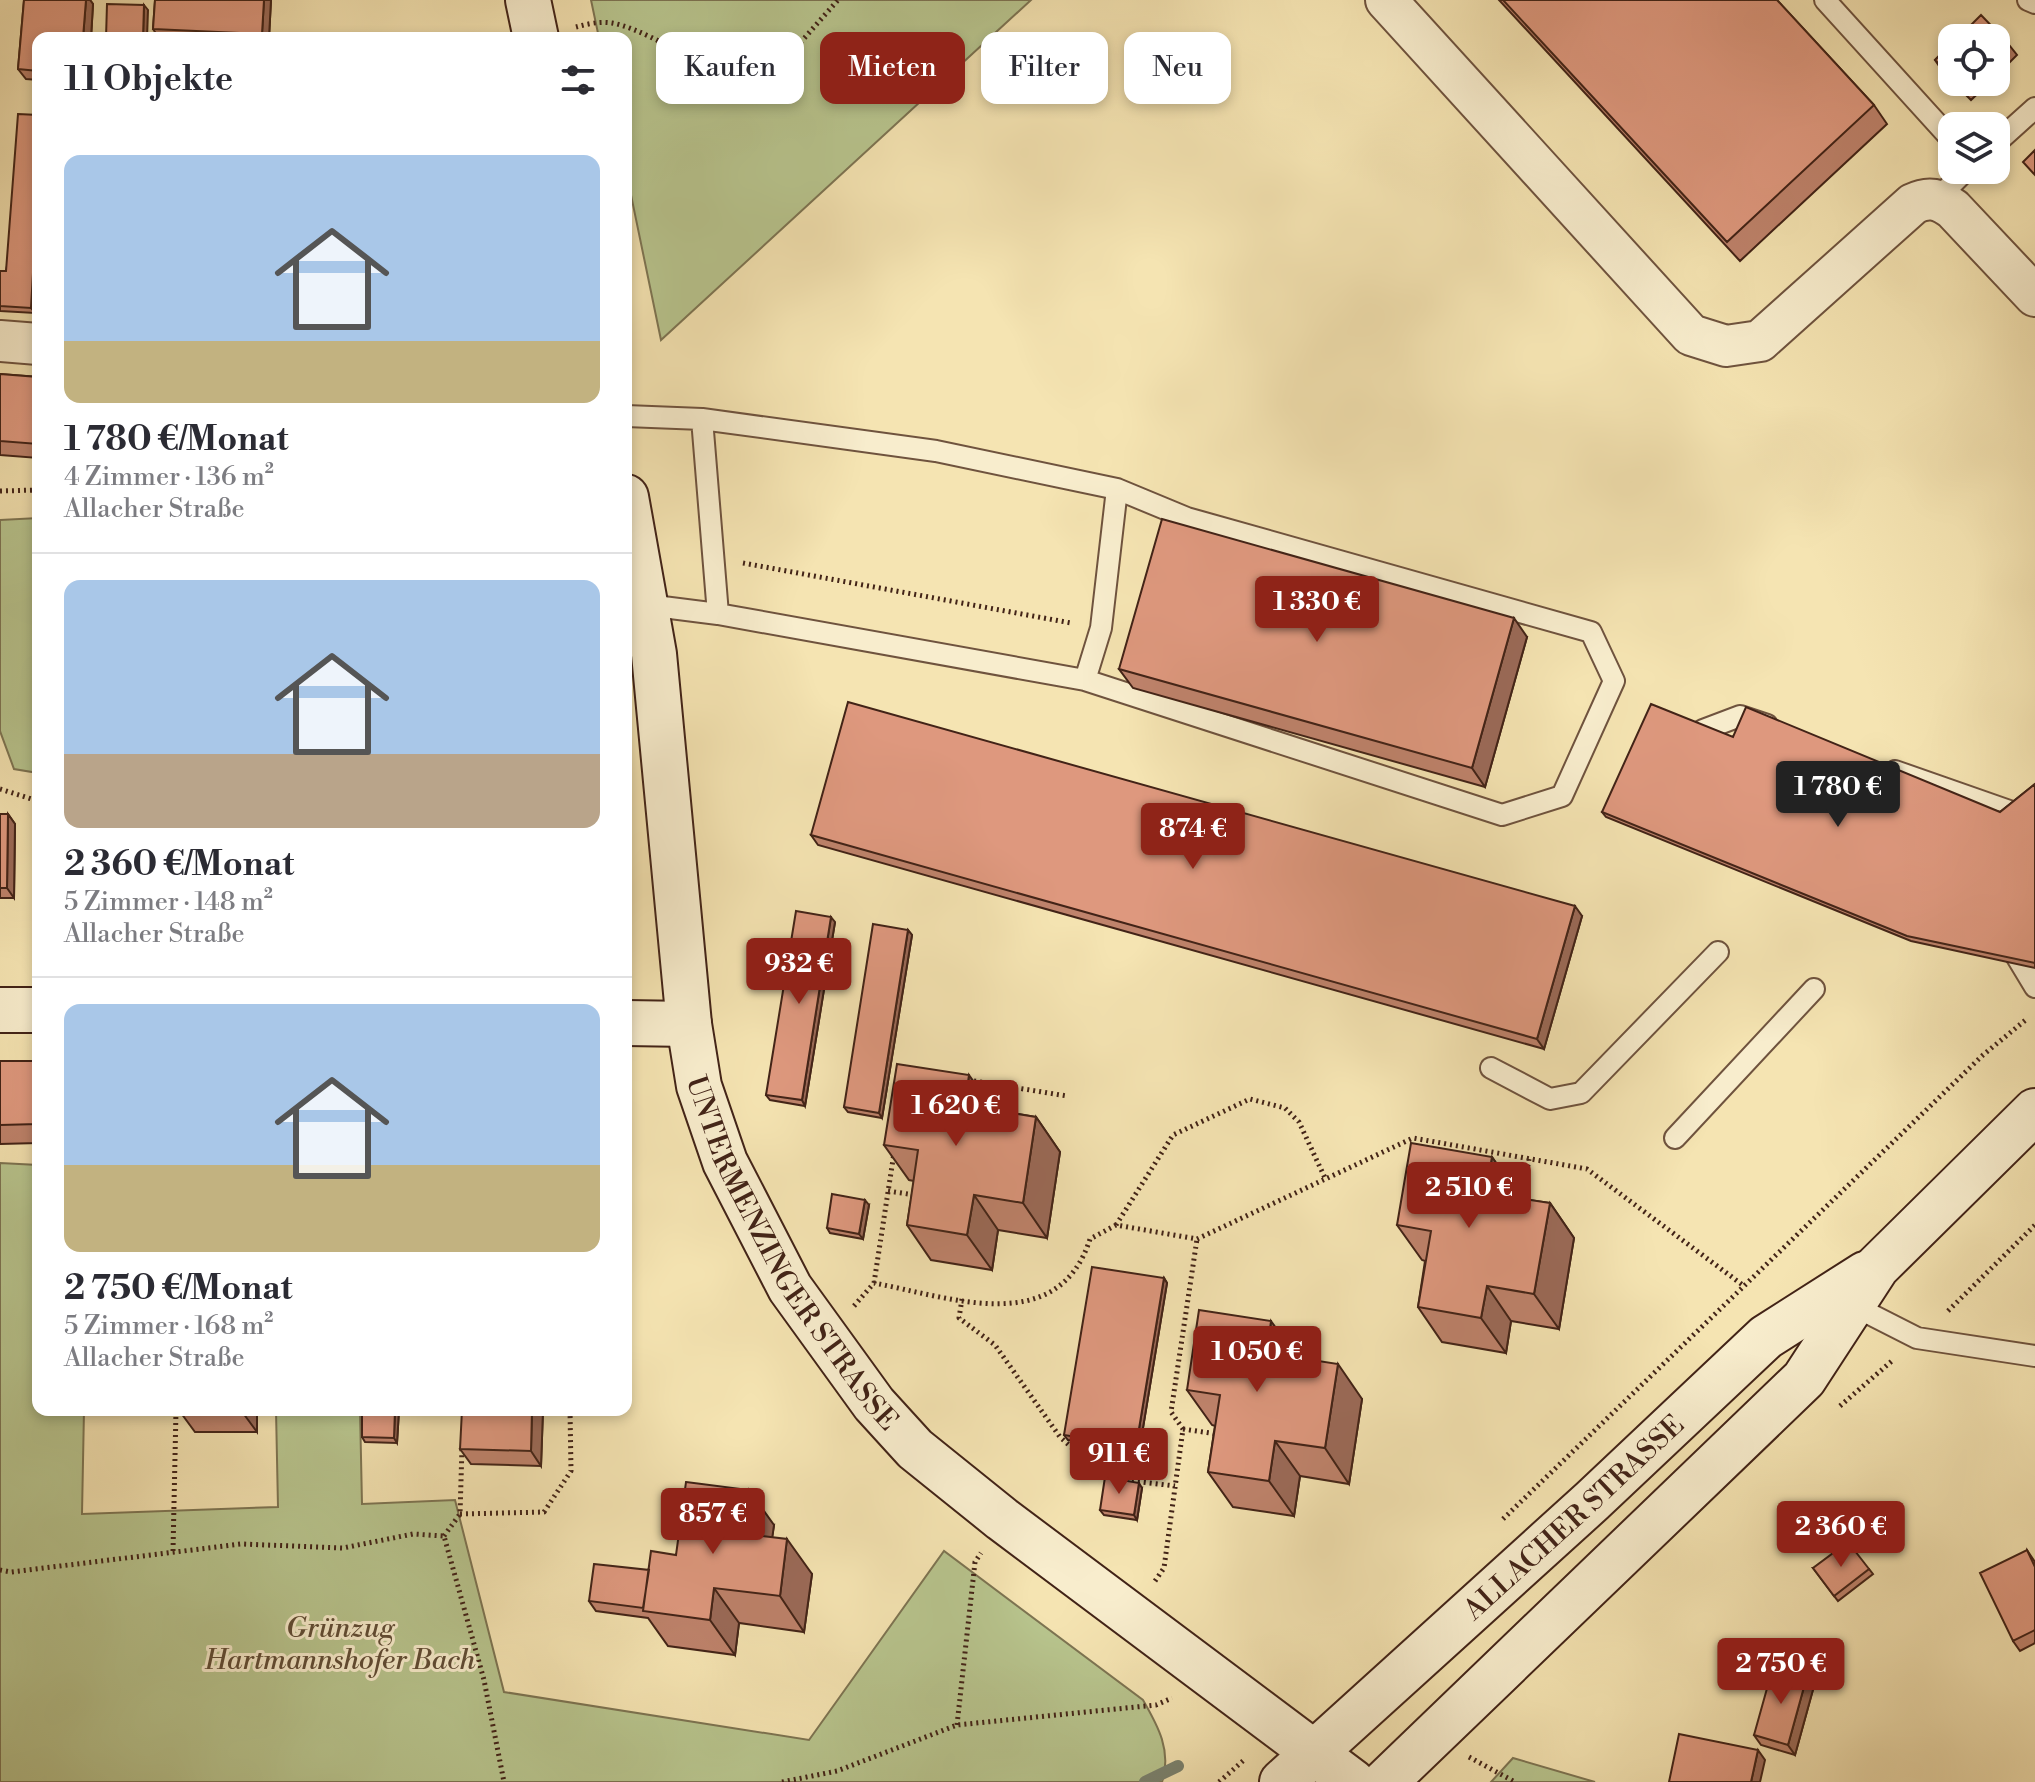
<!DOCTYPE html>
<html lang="de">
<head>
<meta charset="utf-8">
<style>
	body { margin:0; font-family:"Libre Bodoni",serif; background:#f2f2f3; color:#2b2b33; height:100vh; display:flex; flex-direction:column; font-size:30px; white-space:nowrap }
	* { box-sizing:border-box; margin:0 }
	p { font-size:26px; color:#7c7c81 }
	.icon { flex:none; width:44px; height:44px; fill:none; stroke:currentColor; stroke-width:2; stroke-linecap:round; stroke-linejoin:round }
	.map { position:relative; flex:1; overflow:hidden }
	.panel { position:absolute; left:32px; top:32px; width:600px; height:1384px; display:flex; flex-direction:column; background:#fff; border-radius:16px; box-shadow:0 4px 12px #0003 }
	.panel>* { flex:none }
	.hud { position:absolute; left:656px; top:32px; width:760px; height:72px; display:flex; gap:16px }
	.buttons { position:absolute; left:1938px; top:24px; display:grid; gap:16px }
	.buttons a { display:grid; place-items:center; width:72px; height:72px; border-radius:16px; background:#fff; box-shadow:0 4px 12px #0003; font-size:40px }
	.price { position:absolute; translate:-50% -68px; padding:0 18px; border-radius:8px; background:#8f2418; color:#fff; font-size:26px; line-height:52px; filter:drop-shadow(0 2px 4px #0008) }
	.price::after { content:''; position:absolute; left:50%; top:48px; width:24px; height:18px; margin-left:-12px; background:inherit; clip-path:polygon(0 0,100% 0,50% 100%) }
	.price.on { background:#222; color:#fff }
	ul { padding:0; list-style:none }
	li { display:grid; align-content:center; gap:16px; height:424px; padding:0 32px }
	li+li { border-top:2px solid #e1e1e2 }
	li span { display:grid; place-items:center; height:248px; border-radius:16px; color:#555 }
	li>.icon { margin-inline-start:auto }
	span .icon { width:144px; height:144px; fill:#fffc; stroke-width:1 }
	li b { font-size:34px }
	h2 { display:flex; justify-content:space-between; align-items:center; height:96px; padding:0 32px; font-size:34px }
	.pill { padding:0 28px; border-radius:16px; background:#fff; box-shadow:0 4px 12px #0003; font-size:28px; line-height:72px }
	.pill.on { background:#8f2418; color:#fff }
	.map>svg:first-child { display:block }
	.green { fill:#b8c58e; stroke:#7d7452; stroke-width:2 }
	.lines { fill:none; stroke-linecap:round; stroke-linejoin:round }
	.stream { stroke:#79816e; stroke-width:12 }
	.lane-casing { stroke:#6f533e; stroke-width:24 }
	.street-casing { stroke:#6f533e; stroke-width:44 }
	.secondary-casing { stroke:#422317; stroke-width:48 }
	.path { stroke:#422317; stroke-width:5; stroke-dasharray:2 4; stroke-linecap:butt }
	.lane { stroke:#f8edcd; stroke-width:20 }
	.street { stroke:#f8edcd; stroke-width:40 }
	.secondary { stroke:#f8edcd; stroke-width:44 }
	.wall { fill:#bf836c; stroke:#422317; stroke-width:2 }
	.shaded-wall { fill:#9b6a58; stroke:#422317; stroke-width:2 }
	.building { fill:#de987e; stroke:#422317; stroke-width:2 }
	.labels { text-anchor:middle; stroke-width:6; stroke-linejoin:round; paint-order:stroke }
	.street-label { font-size:28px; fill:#422317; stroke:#f8edcd }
	.park-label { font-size:28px; font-style:italic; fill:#604c35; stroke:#f8edcd }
</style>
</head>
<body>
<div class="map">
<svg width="2035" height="1782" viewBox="0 0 2035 1782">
	<rect width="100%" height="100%" fill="#f5e4b2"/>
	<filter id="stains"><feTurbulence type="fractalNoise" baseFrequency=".0025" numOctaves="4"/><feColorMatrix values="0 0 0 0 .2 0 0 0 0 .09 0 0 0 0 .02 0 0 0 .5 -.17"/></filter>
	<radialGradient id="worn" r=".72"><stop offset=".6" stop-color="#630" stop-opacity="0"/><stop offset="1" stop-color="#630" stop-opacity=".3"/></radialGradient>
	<path class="green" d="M591 0H1031L661 340 626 171V38H599Z
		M38 518V773L14 769 0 731V520Z
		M0 1163 38 1165V1410H84L82 1514 278 1507 276 1410H360L362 1504 455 1500 504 1692 809 1740 944 1551 1143 1700C1158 1726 1172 1751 1162 1782H0Z
		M1513 1758 1595 1782H1491Z"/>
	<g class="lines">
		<path class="stream" d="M1145 1782 1178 1766"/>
		<g class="lane-casing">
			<path id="lane" d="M1825 0 1952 140
				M2028 0 2035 3
				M1996 143 2035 108
				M1936 200 1966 170
				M626 416 702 419 936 451 1117 489 1187 518 1591 632 1614 681 1562 796 1502 815 1085 680 718 614 647 605
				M702 419 718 614
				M1085 680 1101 628 1117 489
				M1692 747 1703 730 1740 716 1767 725
				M1895 771 2035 820
				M2035 906 2000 929 2035 987
				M1491 1068 1550 1099 1581 1093 1718 952
				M1675 1138 1814 989
				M1852 1305 1917 1338 2035 1356"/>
		</g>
		<g class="street-casing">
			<path id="street" d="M1386 0 1691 335 1726 346 1760 341 1913 204C1929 196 1939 199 1953 209L2035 296
				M0 341 38 344"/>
		</g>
		<g class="secondary-casing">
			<g id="secondary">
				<path d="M528 0 536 38"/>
				<path id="s1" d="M626 497 654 654 689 1024 699 1086 725 1162 790 1288 874 1404 915 1449 1002 1519 1353 1782"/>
				<path d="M0 1010H38"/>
				<path d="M626 1023 689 1024"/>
				<path id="s2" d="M1282 1782 1592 1501 1766 1337 1865 1274"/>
				<path d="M1385 1782 1804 1379 1877 1267 2035 1111"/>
			</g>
		</g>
		<path class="path" d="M576 27C587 24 600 21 612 23 665 33 736 102 785 60L838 0
			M0 491 38 490
			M743 563 1071 623
			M0 789 38 801
			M968 1080 1067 1096
			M888 1191 915 1195
			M1522 1202 1529 1159
			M1116 1225 1173 1135 1250 1099 1285 1108 1299 1122 1325 1178
			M874 1283 894 1153
			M962 1299 959 1318 995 1345 1060 1437 1090 1464 1108 1478 1175 1486
			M854 1306 874 1283C949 1297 1058 1339 1090 1239L1116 1225 1197 1239 1413 1138 1587 1169 1744 1286
			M1948 1311 2035 1225
			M1840 1406 1893 1360
			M1183 1429 1217 1434
			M460 1514 544 1512 571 1471 570 1410
			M1503 1519 1983 1055 2028 1018
			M444 1536 460 1514 462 1447
			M173 1551 176 1410
			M0 1570 11 1572 241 1544 343 1548 413 1534 444 1536 484 1680 504 1782
			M1155 1581 1164 1568 1183 1429 1171 1412 1197 1239
			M957 1725 975 1562 981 1553
			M1469 1757 1515 1782
			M782 1782 837 1771 957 1725 1156 1705 1172 1698
			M1219 1782 1244 1760"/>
		<use href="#lane" class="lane"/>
		<use href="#street" class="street"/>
		<use href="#secondary" class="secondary"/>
	</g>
	<path class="wall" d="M24 0H90L93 4 91 38H38V80L26 79 18 69Z
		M155 0H271L269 38H159L153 29Z
		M1499 0H1777L1874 105 1887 124 1740 261Z
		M1996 38 2006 41 2017 55 1996 76Z
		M1952 43V81L1945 75 1935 60Z
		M1953 82H1990L1971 100Z
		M38 115V278H37L35 313 0 311V271H6Z
		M0 374 38 377V458L0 455Z
		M1527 637 1485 787 1133 688 1119 669Z
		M1733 737 2000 812 2035 784V968L1911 941 1606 817 1602 812Z
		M0 814H8L15 824 14 898H0Z
		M811 835 1582 916 1544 1049 818 845Z
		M835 922 805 1106 770 1100 766 1095Z
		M908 930 912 935 882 1118 848 1112 844 1107Z
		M0 1061H38V1143L0 1144Z
		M994 1110 1036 1117 1060 1152 1047 1238 998 1230 992 1270 931 1260 907 1225 914 1181 909 1180 884 1145Z
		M1492 1157 1516 1192 1515 1198 1550 1203 1574 1238 1559 1329 1511 1321 1506 1353 1442 1342 1418 1307 1425 1261 1422 1260 1397 1225Z
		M869 1205 863 1239 830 1233 827 1228Z
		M1164 1278 1167 1283 1139 1452 1068 1440 1064 1435Z
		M1296 1356 1362 1399 1349 1484 1300 1476 1294 1516 1233 1507 1208 1472 1215 1426 1212 1425 1187 1390Z
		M257 1410V1432H195L181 1413Z
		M362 1410H399L397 1443 365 1442 362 1437Z
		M543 1410 541 1466 471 1464 460 1449Z
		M1142 1488 1137 1520 1104 1515 1100 1510Z
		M774 1525 772 1537 812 1574 804 1632 739 1623 735 1655 668 1646 648 1618 596 1611 589 1601 676 1555Z
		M2027 1550 2035 1562V1643L2020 1651 2013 1641Z
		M1813 1568 1869 1569 1873 1574 1838 1601Z
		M1807 1676 1814 1686 1795 1755 1761 1745 1754 1735Z"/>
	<path class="shaded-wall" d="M86 0H90L93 4 91 38H83Z
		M264 0H271L269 38H265L262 34Z
		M144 5 148 10 147 38H143Z
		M33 273 37 278 35 313 31 308Z
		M1514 618 1527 637 1485 787 1472 768Z
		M8 814 15 824 14 898 7 888Z
		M1575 906 1582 916 1544 1049 1537 1039Z
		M831 917 835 922 805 1106 802 1100Z
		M908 930 912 935 882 1118 879 1113Z
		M969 1075 994 1110 965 1105Z
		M1036 1117 1060 1152 1047 1238 1023 1203Z
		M1492 1157 1516 1192 1510 1228 1486 1193Z
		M974 1195 998 1230 992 1270 967 1235Z
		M865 1200 869 1205 863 1239 859 1234Z
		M1550 1203 1574 1238 1559 1329 1534 1294Z
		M1164 1278 1167 1283 1139 1452 1136 1447Z
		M1487 1286 1511 1321 1506 1353 1481 1318Z
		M1271 1321 1296 1356 1291 1388 1267 1353Z
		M1338 1364 1362 1399 1349 1484 1325 1448Z
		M243 1410H257V1432L243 1413Z
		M395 1410H399L397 1443 394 1438Z
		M532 1410H543L541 1466 531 1451Z
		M1275 1441 1300 1476 1294 1516 1269 1481Z
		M1139 1483 1142 1488 1137 1520 1134 1515Z
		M749 1490 774 1525 768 1569 744 1534Z
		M787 1539 812 1574 804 1632 780 1596Z
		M714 1588 739 1623 735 1655 710 1620Z
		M1807 1676 1814 1686 1795 1755 1788 1745Z
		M1758 1750 1765 1760 1760 1782H1751Z"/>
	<path class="building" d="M24 0H86L83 38H38V71L18 69Z
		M155 0H264L262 34 153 29Z
		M1503 0H1777L1874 105 1727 242Z
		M107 4 144 5 143 38H106Z
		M1981 15 2006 41 1996 51V38H1958Z
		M1952 43V77L1935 60Z
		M18 114 38 115V274L33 273 31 308 0 306V271H6Z
		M2035 150V175L2023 162Z
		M0 374 38 377V444L0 441Z
		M1162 519 1514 618 1472 768 1119 669Z
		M848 702 1575 906 1537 1039 811 835Z
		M1651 704 1733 737 1746 707 2000 812 2035 784V963L1907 936 1602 812Z
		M0 814H8L7 888H0Z
		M796 911 831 917 802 1100 766 1095Z
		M873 924 908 930 879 1113 844 1107Z
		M0 1061H38V1124L0 1125Z
		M897 1064 969 1075 965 1105 1036 1117 1023 1203 974 1195 967 1235 907 1225 918 1150 884 1145Z
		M1411 1143 1492 1157 1486 1193 1550 1203 1534 1294 1487 1286 1481 1318 1418 1307 1431 1231 1397 1225Z
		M832 1194 865 1200 859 1234 827 1228Z
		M1092 1267 1164 1278 1136 1447 1064 1435Z
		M1199 1310 1271 1321 1267 1353 1338 1364 1325 1448 1275 1441 1269 1481 1208 1472 1220 1395 1187 1390Z
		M181 1410H243V1413H181Z
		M362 1410H395L394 1438 362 1437Z
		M462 1410H532L531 1451 460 1449Z
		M1105 1477 1139 1483 1134 1515 1100 1510Z
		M686 1482 749 1490 744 1534 787 1539 780 1596 714 1588 710 1620 643 1611 651 1551 676 1555Z
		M1848 1542 1869 1569 1834 1596 1813 1568Z
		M2027 1550 2035 1567V1630L2013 1641 1980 1573Z
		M594 1564 649 1570 643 1608 589 1601Z
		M1773 1667 1807 1676 1788 1745 1754 1735Z
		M1679 1734 1758 1750 1751 1782H1669Z"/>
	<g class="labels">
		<g class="street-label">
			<text dy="10" stroke="none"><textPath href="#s1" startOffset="786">UNTERMENZINGER STRASSE</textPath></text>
			<text dy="10" stroke="none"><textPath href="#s2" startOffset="394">ALLACHER STRASSE</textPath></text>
		</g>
		<g class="park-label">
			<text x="340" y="1637">Grünzug<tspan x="340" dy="32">Hartmannshofer Bach</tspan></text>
		</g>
	</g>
	<rect width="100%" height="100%" filter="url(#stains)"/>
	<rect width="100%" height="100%" fill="url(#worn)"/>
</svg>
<div class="buttons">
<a><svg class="icon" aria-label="locate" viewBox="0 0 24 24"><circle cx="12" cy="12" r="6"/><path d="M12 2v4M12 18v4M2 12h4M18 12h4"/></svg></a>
<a><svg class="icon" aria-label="layers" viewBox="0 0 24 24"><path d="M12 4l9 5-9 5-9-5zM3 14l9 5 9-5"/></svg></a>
</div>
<b class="price" style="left:1317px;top:644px">1 330 €</b>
<b class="price on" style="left:1838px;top:829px">1 780 €</b>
<b class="price" style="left:1193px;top:871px">874 €</b>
<b class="price" style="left:799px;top:1006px">932 €</b>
<b class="price" style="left:956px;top:1148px">1 620 €</b>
<b class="price" style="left:1469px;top:1230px">2 510 €</b>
<b class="price" style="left:1257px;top:1394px">1 050 €</b>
<b class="price" style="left:1119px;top:1496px">911 €</b>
<b class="price" style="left:713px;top:1556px">857 €</b>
<b class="price" style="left:1841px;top:1569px">2 360 €</b>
<b class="price" style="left:1781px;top:1706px">2 750 €</b>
<div class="hud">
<a class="pill">Kaufen</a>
<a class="pill on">Mieten</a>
<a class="pill">Filter</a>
<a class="pill">Neu</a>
</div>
<section class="panel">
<h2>11 Objekte<svg class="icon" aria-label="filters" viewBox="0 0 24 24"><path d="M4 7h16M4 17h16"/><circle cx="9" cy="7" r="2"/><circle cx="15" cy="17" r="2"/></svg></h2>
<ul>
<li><span style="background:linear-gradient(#a9c7e8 75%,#c2b280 0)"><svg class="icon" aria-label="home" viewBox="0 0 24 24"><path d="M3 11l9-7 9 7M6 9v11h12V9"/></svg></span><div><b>1 780 €/Monat</b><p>4 Zimmer · 136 m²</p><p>Allacher Straße</p></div></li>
<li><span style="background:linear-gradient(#a9c7e8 70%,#b9a48a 0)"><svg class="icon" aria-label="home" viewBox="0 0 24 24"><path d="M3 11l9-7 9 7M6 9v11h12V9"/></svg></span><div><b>2 360 €/Monat</b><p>5 Zimmer · 148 m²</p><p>Allacher Straße</p></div></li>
<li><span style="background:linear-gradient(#a9c7e8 65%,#c2b280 0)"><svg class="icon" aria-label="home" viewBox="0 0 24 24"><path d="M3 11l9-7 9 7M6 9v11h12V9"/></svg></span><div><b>2 750 €/Monat</b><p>5 Zimmer · 168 m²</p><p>Allacher Straße</p></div></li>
</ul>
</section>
</div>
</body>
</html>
